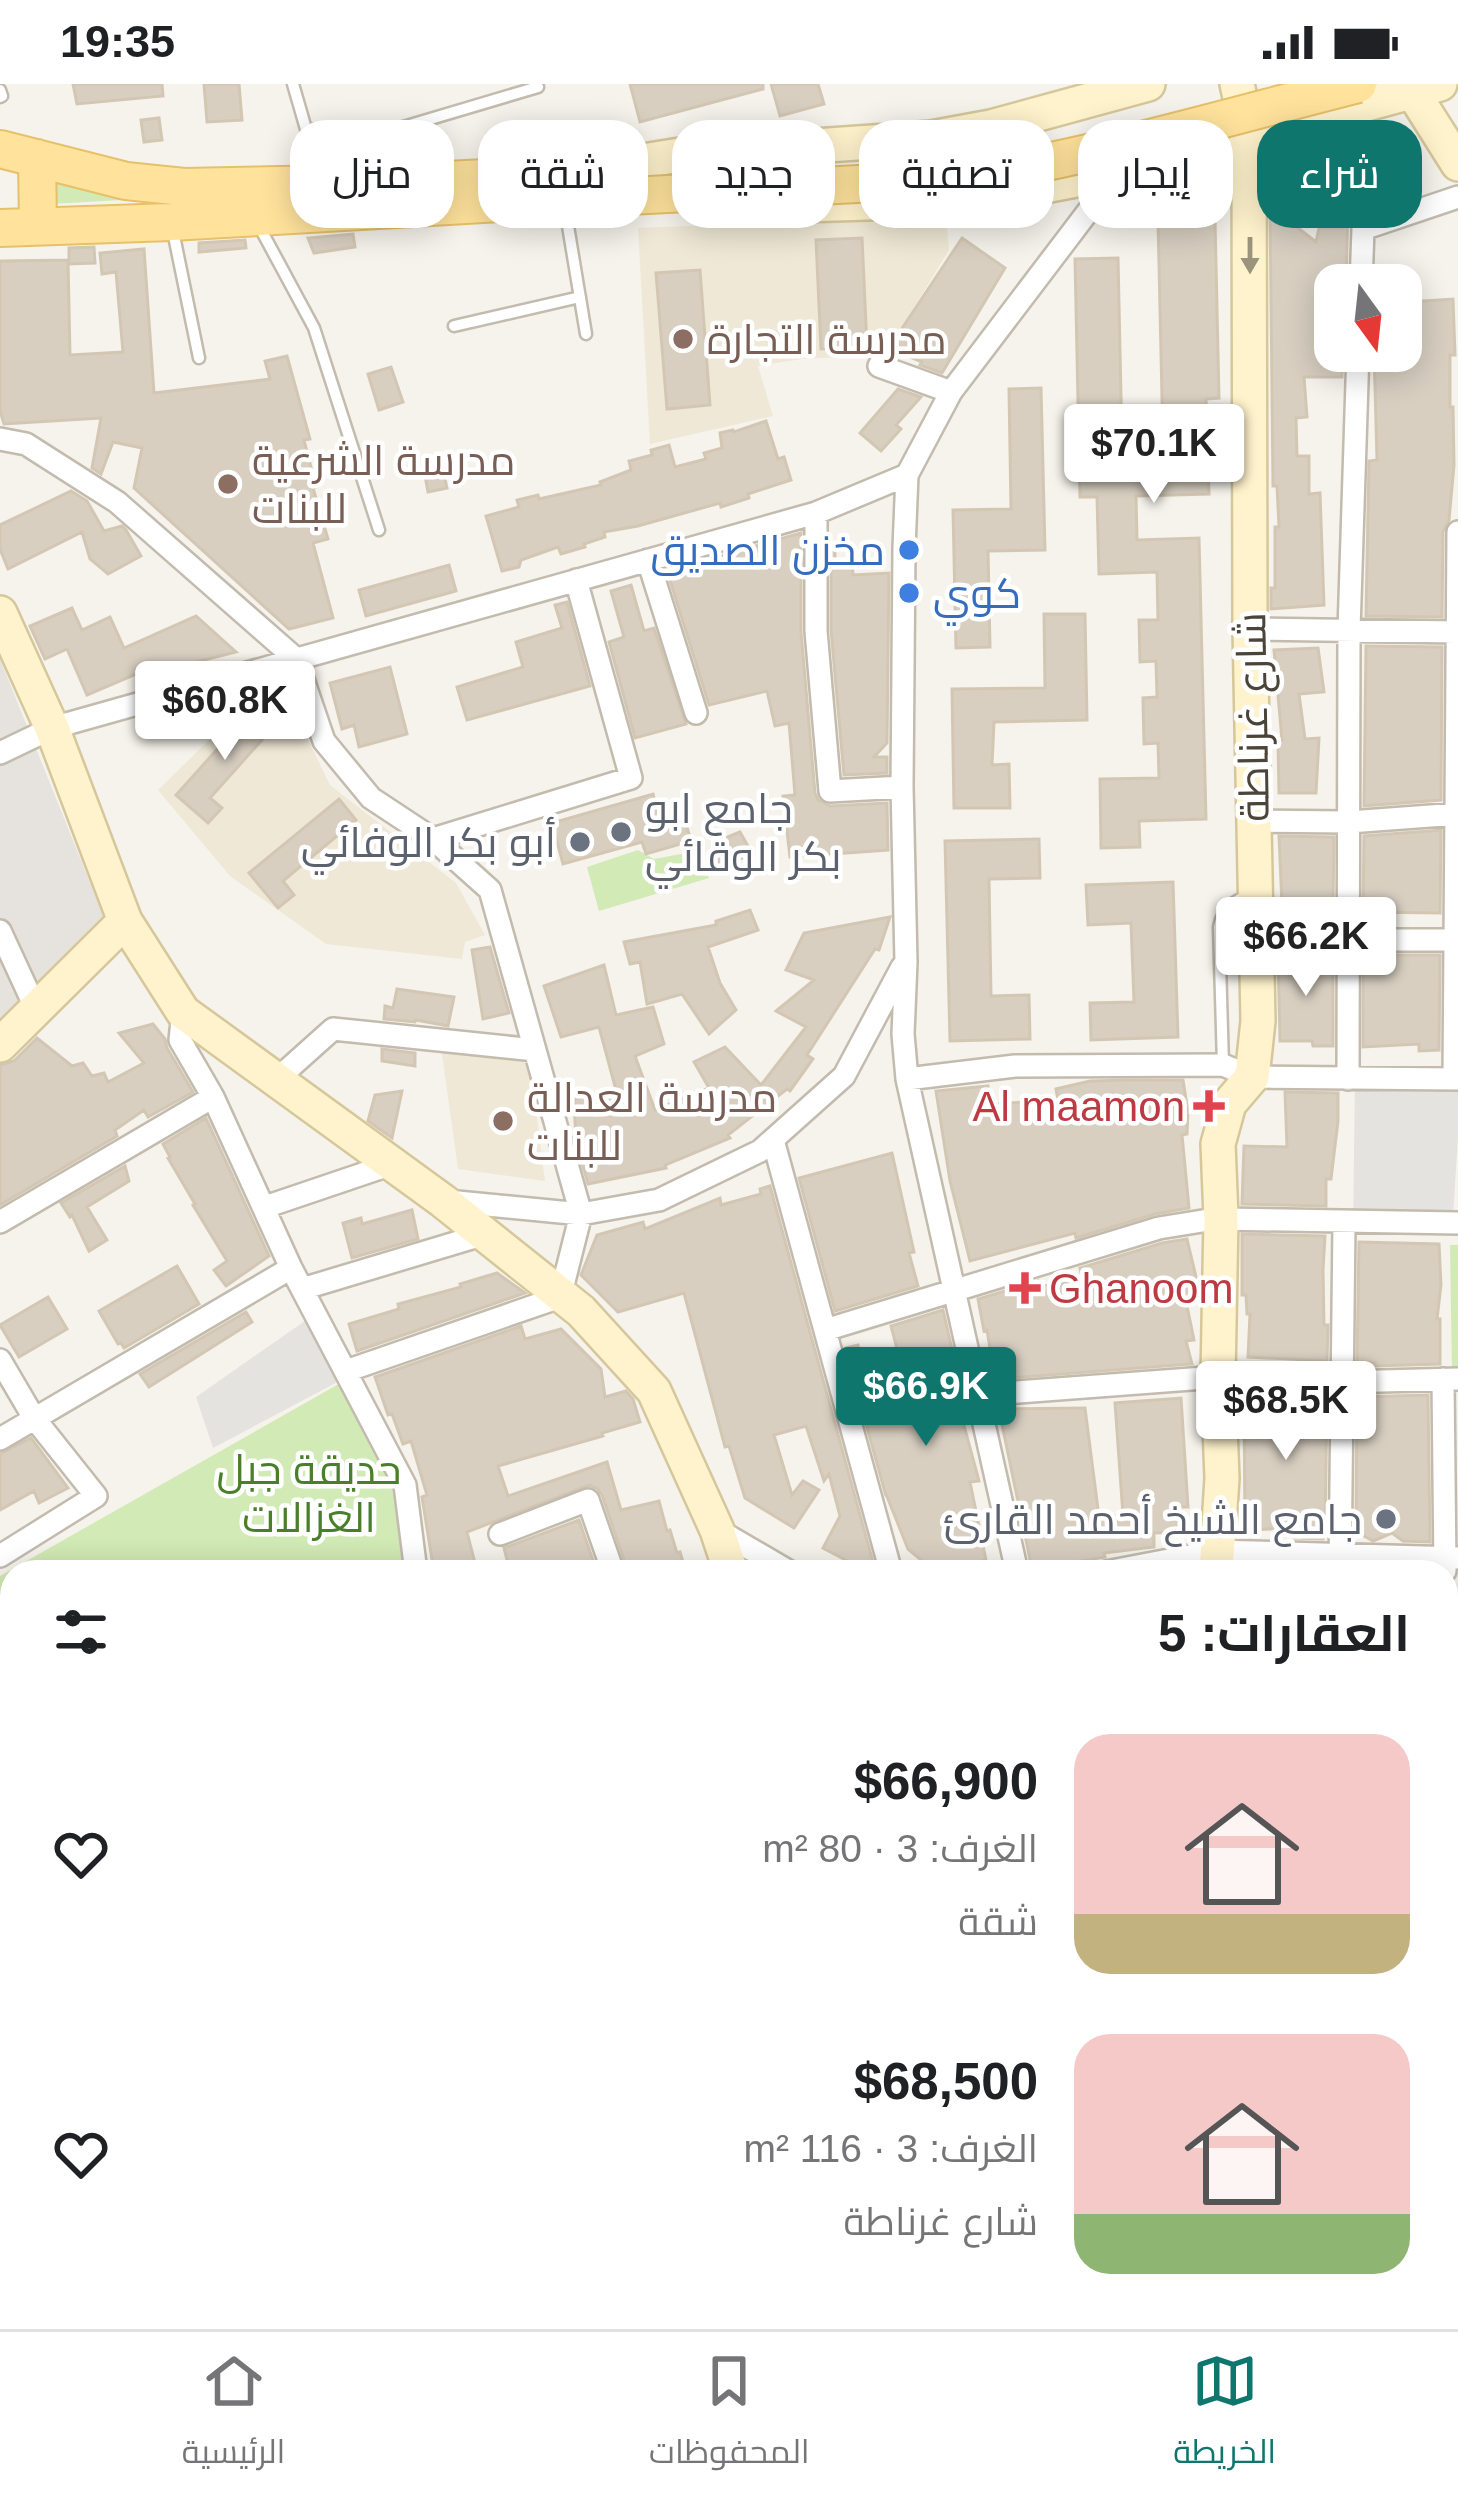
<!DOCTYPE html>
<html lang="ar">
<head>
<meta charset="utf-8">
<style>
	body { margin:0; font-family:Arial,Cairo,sans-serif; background:#f2f2f2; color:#202124; direction:rtl; height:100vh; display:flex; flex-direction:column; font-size:45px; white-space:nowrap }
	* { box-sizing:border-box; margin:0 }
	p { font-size:39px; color:#757577 }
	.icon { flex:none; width:66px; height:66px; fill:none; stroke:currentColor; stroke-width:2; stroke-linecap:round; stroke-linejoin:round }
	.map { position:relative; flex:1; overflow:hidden; direction:ltr }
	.details { position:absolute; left:0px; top:1476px; width:1458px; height:771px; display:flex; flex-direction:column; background:#fff; border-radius:36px 36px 0 0; box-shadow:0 6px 30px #0003; direction:rtl }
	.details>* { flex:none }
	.banner { position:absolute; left:36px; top:36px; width:1386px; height:108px; direction:rtl; display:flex; gap:24px }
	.needle { width:78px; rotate:165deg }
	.tools { position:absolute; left:1314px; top:180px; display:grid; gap:24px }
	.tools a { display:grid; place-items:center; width:108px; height:108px; border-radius:24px; background:#fff; box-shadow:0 6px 30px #0003; font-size:60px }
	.price { position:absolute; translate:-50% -102px; padding:0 27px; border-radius:12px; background:#fff; color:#222; font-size:39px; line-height:78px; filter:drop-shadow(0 3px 6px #0008) }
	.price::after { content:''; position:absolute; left:50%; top:72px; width:36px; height:27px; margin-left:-18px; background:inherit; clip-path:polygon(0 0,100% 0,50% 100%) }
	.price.current { background:#0f766e; color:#fff }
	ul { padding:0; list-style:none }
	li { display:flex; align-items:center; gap:36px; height:300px; padding:0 48px }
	li span { display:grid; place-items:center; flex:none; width:336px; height:240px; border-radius:36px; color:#555 }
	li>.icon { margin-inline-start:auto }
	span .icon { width:144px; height:144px; fill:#fffc; stroke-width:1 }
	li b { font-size:51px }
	h2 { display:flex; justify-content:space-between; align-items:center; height:144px; padding:0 48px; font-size:51px }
	.pill { padding:0 42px; border-radius:36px; background:#fff; box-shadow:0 6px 30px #0003; font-size:42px; line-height:108px }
	.pill.current { background:#0f766e; color:#fff }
	.status { display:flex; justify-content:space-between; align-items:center; height:84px; padding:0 60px; background:#fff; direction:ltr }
	.status svg { height:33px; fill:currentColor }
	.tab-bar { display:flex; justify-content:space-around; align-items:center; height:168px; border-top:3px solid #e0e0e0; background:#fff; font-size:33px; color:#757577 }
	.tab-bar a { display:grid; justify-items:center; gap:6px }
	.tab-bar .current { color:#0f766e }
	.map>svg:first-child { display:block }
	.industrial { fill:#e6e2dd }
	.education { fill:#efe8d6 }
	.green { fill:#d2eab5 }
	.parking { fill:#e5e3e0 }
	.building { fill:#d8cfc1; stroke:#d3c7b4; stroke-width:3 }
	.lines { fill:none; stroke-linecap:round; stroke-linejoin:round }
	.lane-casing { stroke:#c2bbae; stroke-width:15 }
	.street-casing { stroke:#c2bbae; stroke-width:26 }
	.secondary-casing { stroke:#d6c79b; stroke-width:38 }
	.primary-casing { stroke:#e6c16a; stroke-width:40 }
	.lane { stroke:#fff; stroke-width:10 }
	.street { stroke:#fff; stroke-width:21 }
	.secondary { stroke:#fff3cd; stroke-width:33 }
	.primary { stroke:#ffe39c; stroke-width:36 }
	.primary-bridge-casing { stroke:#e6c16a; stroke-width:40; stroke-linecap:butt }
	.primary-bridge { stroke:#ffe39c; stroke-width:36 }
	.oneway { fill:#9c937c }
	.education-dot { fill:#8d6e63; stroke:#fff; stroke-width:4.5 }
	.shop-dot { fill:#3f7fe0; stroke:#fff; stroke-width:4.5 }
	.worship-dot { fill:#6b7280; stroke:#fff; stroke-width:4.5 }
	.health-dot { fill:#e0444e; stroke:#fff; stroke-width:4.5 }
	.labels { text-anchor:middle; stroke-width:9; stroke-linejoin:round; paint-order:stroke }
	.education-label { font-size:42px; fill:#785e54; stroke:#fff; text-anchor:start }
	.shop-label { font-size:42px; fill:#366cbe; stroke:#fff; text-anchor:end }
	.street-label { font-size:42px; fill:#4b4439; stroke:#fff }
	.worship-label { font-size:42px; fill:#5b616d; stroke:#fff; text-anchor:end }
	.health-label { font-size:42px; fill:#be3a42; stroke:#fff; text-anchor:end }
	.park-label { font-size:42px; fill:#4a7f2a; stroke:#fff }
</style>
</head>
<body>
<div class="status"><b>19:35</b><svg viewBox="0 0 49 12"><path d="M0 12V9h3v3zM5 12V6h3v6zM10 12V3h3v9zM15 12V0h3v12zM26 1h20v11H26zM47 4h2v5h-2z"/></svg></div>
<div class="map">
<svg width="1458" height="2245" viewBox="0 0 1458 2245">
	<rect width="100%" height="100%" fill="#f6f3ec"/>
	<path class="industrial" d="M0 575 105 836 0 937Z"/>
	<path class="education" d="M946 132 949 166 885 271 802 275 758 282 773 332 650 360 638 144Z
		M258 608 301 641 330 701 456 799 485 851 465 858 462 875 326 860 230 792 158 706Z
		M441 963 529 971 545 1097 458 1085Z
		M12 2039V2210L0 2211V2040Z"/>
	<path class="green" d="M53 93 139 115 52 120Z
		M638 766 654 775 697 767 709 794 599 827 587 783Z
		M1450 1161H1458V1289H1452Z
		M344 1297 399 1403 411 1488H12V1818L0 1799V1492Z
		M12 1942V2011L0 2013V1949Z"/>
	<path class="parking" d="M1458 991V1052L1452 1148 1353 1143 1355 995Z
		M312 1232 345 1294 213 1364 196 1313Z"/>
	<path class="building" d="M73 0H162L163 12 77 20Z
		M204 0H239L242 36 207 38Z
		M630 0H763V5L640 38Z
		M771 0H818L824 20 780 32Z
		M159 34 162 56 144 58 141 36Z
		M1362 46 1376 82 1405 67 1418 91 1390 105 1389 103 1348 120 1346 201H1335V267H1343L1342 293H1304L1307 333 1296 334 1297 372H1309V410L1320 409 1324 521 1271 525V504H1275V443H1279L1277 402H1273L1270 122 1316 158 1319 144H1343L1321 91 1344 82 1334 56Z
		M1285 79 1298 109 1270 121V86Z
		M1215 136 1219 314 1206 315 1209 410 1136 412 1137 456 1199 454 1206 735 1139 737 1140 763 1101 764 1100 695 1159 694 1158 659 1144 660 1143 614 1157 613 1156 577 1140 578 1139 536H1158L1157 488 1099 490 1097 413H1080L1075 175 1118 174 1122 359 1163 358 1158 137Z
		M353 150 355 163 314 169 308 154Z
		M862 154 867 262 821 265 816 156Z
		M962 154 1005 184 942 289 920 281 922 278 889 264Z
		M245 156 246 164 199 168V159Z
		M94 163 95 179 69 180V164Z
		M144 165 154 309 270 295 265 277 287 272 310 355 304 356 316 403 313 404 328 455 313 459 333 534 289 545 134 404 142 364 113 358 101 390 92 384 101 334 4 340 0 327V177L68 176 70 271 123 268 116 188 102 190 100 169Z
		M700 186 710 321 667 325 656 189Z
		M1453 215 1455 271H1450V323H1453L1454 381 1449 436 1443 448 1442 533 1366 532 1369 377 1377 376 1374 267H1401V229H1409V218Z
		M391 283 403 318 379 326 368 290Z
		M1041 304 1045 466 988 467 990 563 956 564 953 426 1011 425 1009 305Z
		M898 305 921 313 896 341 901 345 881 367 860 349Z
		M766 337 778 375 784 373 791 396 748 410 749 414 721 423 720 419 638 442 604 448 605 453 584 460 585 463 561 470 558 463 521 476 519 483 502 487 486 432 519 423 517 416 538 411 539 415 601 401 600 398 631 386 629 377 652 371 651 366 669 361 675 383 706 375 704 369 722 364 720 349 733 346 734 348Z
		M442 382 447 404 428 408 424 386Z
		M71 407 87 417 104 447 122 442 126 446 141 472 108 490 90 475 82 448 8 485 0 465V441Z
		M801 449V548L815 709 818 716 830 722 887 719 888 766 790 773 783 712 795 711 789 639 775 642 767 607 709 621 667 487Z
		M831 465H835V476L852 475 853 491 889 489 887 659 874 673H887V689L844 691 831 546Z
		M449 481 456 507 366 532 359 506Z
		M631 501 644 547 654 544 686 640 635 654 609 558 624 553 611 507Z
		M567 518 590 602 467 636 457 603 523 583 516 558 562 544 555 521Z
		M72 524 82 546 110 533 124 564 196 532 236 568 144 591 143 587 87 611 67 565 45 575 30 542Z
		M1044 530H1085L1087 636 994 638 992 681 1009 680 1010 724H954L952 605 1045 604Z
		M1366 562 1442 563 1441 716 1364 722Z
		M1318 564 1324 608 1299 610 1305 655 1319 654 1316 709H1279L1278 657 1282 656 1274 566Z
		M390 583 407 650 359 663 354 641 342 645 330 599Z
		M258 620 278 638 210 714 222 724 208 739 176 711Z
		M653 710 659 733 682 726 691 757 646 770 642 758 563 780 552 739Z
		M339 715 356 736 283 797 294 811 278 824 249 789Z
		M1441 746 1440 829 1363 828 1364 752Z
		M740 748 753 771 718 781 713 759Z
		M1279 752 1334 753 1333 819 1282 821Z
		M1039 755 1040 794 989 795 991 912 1029 911 1030 955 950 957 945 757Z
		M1173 798 1178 953 1091 956 1090 919 1134 918 1131 839 1088 841 1086 801Z
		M750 826 758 846 708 863 720 899 736 926 709 950 682 910 647 920 640 878 630 880 624 858 716 841V837Z
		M890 833 879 866 875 865 807 971 813 975 790 1007 787 1005 728 1051 730 1054 665 1081 666 1084 588 1100 576 1058 574 1015 616 1006 599 943 561 953 544 902 604 881 616 931 653 923 664 960 635 972 655 1026 709 1004 694 978 725 963 761 1001 806 943 776 927 814 896 786 886 804 849Z
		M490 863 509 929 483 935 472 866Z
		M1278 871H1333V962H1313L1312 957H1280Z
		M1363 871H1440L1439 966 1419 967V960L1363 963Z
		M397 905 454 913 448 942 416 936 415 938 384 935 385 922 393 924Z
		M153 940 165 955 167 964 193 1008 148 1033 144 1026 115 1046 117 1052 0 1121V981L14 977 37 954 72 982 83 979 92 992 104 989 108 998 144 979 119 949Z
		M382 965 415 969V982L382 977Z
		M1127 996H1183L1188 1028 1187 1050 1182 1051 1189 1124 1155 1130 1076 1154 1075 1149 970 1177 950 1097 936 1007 988 1002 991 1020 1058 1016 1056 1005 1090 997Z
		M402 1007 392 1054 368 1037 375 1011Z
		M1285 1008 1338 1009V1037L1331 1095H1326V1122L1242 1120 1244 1062 1287 1063Z
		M206 1034 269 1172 226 1202 214 1186 227 1177 193 1121 195 1120 168 1074 170 1073 163 1060Z
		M892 1069 914 1168 909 1169 918 1202 835 1227 799 1094Z
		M125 1082 129 1097 87 1123 107 1156 89 1167 72 1131 70 1133 61 1119Z
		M770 1102 874 1482 865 1486 823 1464 840 1432 829 1390 824 1397 806 1342 774 1351 792 1411 803 1397 819 1406 794 1444 745 1414 729 1362 725 1363 684 1209 618 1228 581 1191 597 1151 643 1138 645 1145 720 1114 721 1121 761 1110 760 1105Z
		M412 1126 418 1155 352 1174 343 1139 361 1134 362 1140Z
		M1242 1150 1325 1152 1323 1186 1324 1241H1328L1327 1277 1248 1273 1250 1230H1247L1246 1211H1242Z
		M1187 1155 1197 1197 1188 1199 1192 1215 1186 1217 1194 1256 1186 1257 1192 1280 995 1295 987 1246 984 1247 978 1215 1038 1197 1039 1203 1082 1194 1080 1184 1162 1159Z
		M1359 1158 1439 1160 1441 1201 1437 1235H1440V1280L1375 1282V1279L1357 1278Z
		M177 1182 199 1220 124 1264 121 1259 118 1260 99 1227Z
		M497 1189 525 1209 357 1267 349 1240 399 1225 398 1220 461 1203 460 1200Z
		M48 1213 67 1245 19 1273 0 1241Z
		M943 1226 961 1304 948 1306 949 1323H965L968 1337 963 1338 979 1397 970 1398 986 1476 948 1487 933 1486 908 1465 886 1410V1412L845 1264 858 1261 874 1324 915 1310 907 1278 901 1280 891 1242Z
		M246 1228 252 1238 149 1303 140 1290Z
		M521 1242 525 1255 561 1245 601 1285 605 1313 626 1307 633 1315 640 1338 602 1349 603 1352 498 1382 508 1412 607 1378 621 1426 659 1417 667 1447 670 1446 677 1469 680 1468 686 1488H628L602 1411 597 1404 589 1401 467 1448 475 1479 434 1488 422 1413 427 1411 411 1357 403 1360 392 1330 388 1331 375 1293Z
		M1244 1309 1327 1312 1325 1450H1323V1455L1294 1454 1293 1444 1245 1446Z
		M1428 1311 1430 1458 1403 1457 1392 1449 1373 1457 1359 1449 1356 1438 1357 1313Z
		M1181 1314 1188 1423H1179L1181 1448 1154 1449V1463L1104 1469 1105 1473 1032 1485 999 1326 997 1329 996 1325 1085 1324 1099 1433 1123 1431 1115 1319Z
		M31 1354 68 1404 39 1419 34 1407 0 1426V1370Z
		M579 1436 597 1488H510L504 1464Z"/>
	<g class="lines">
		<g class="lane-casing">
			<path id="lane" d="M293 0 306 45 383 49 538 3
				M0 6 2 12 0 13
				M383 49 386 93
				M565 124 586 250
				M259 142 314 244 379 446
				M173 147 199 274
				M454 242 580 213
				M1223 981 1219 843C1223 823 1235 817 1252 809"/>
		</g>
		<g class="street-casing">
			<path id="street" d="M1361 201 1363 145 1458 113
				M879 282 951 308
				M0 355 26 360 117 418 296 575 324 657 371 714 433 755 490 806 581 1130 560 1213 346 1287
				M816 429V547L830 707 902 703
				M648 476 696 629
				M1250 545 1458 548
				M0 669 52 644 816 429 907 391
				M1254 737 1349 738 1458 730
				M433 755 631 694 576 496
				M0 847 36 925
				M1256 856H1458
				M183 928 180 956 213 1013 291 1184 405 1401 416 1488
				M907 995 1015 982 1223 981 1252 993 1458 995
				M1348 995 1349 546 1358 267
				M1454 995 1458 448
				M276 996 333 945 535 966
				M773 1056 891 1488
				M447 1117 581 1130 659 1116 760 1067 844 992 902 883
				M265 1123 392 1080
				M1220 1135 1458 1139
				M0 1138 213 1013
				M302 1205 485 1150
				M825 1246 1159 1144 1221 1134
				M0 1276 34 1334 96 1412 0 1472
				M1443 1295 1445 1487
				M978 1311 1218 1293 1343 1298 1458 1295
				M0 1355 291 1184
				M718 1446 790 1488
				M500 1450 588 1416 613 1488
				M1017 1488 907 995 903 950 906 878 902 703 904 464 907 391 951 308 1118 88
				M1106 1488 1216 1467 1458 1474
				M1340 1488 1344 1139
				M1446 1727H1458
				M1446 1903 1458 1910
				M1446 1990 1458 1987
				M0 2026 12 2024
				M1446 2088 1458 2084
				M1446 2153 1453 2176
				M10 2228 11 2245
				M135 2235 136 2245
				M261 2235V2245
				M375 2235V2241L380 2245
				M532 2235 533 2245
				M772 2235 774 2245
				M1247 2235 1250 2245"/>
		</g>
		<g class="secondary-casing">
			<path id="secondary" d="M1412 7 1458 80
				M563 90 680 71 931 54 991 43 1148 0
				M741 123 900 118 992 112 1118 88 1440 0
				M0 529 52 644 125 837 183 928 443 1117 581 1227 654 1307 717 1446 731 1488
				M0 961 125 837
				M1216 1488 1222 1394 1218 1293 1221 1134 1218 1060 1229 1020 1252 993 1258 937 1250 545 1249 54 1237 0
				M1011 2235 1014 2245
				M1217 2245 1218 2235"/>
		</g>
		<g class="primary-casing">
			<path id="primary" d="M0 65 126 97 184 103 386 99 563 90
				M37 74 38 142
				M0 144 171 138 572 115"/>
		</g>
		<use href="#lane" class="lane"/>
		<use href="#street" class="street"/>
		<use href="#secondary" class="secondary"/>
		<use href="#primary" class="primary"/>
		<g class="primary-bridge-casing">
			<path id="primary-bridge" d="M572 115 954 95C1090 74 1224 34 1358 0"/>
		</g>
		<use href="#primary-bridge" class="primary-bridge"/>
	</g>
	<defs><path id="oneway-solid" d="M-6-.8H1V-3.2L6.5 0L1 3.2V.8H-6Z" transform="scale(3)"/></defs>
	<use class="oneway" href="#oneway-solid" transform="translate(1250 171) rotate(90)"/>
	<g class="education-dot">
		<circle cx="683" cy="255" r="12"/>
		<circle cx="228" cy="400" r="12"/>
		<circle cx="503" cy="1037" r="12"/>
	</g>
	<g class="shop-dot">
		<circle cx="909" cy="466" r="12"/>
		<circle cx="909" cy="509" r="12"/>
	</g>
	<g class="worship-dot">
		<circle cx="621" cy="748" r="12"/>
		<circle cx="580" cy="758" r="12"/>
		<circle cx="1386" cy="1435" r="12"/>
	</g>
	<g class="health-dot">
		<path d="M1203 1004h12v12h12v12h-12v12h-12v-12h-12v-12h12z"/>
		<path d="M1019 1186h12v12h12v12h-12v12h-12v-12h-12v-12h12z"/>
	</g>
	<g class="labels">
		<g class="education-label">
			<text x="707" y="270">مدرسة التجارة</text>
			<text x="252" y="391">مدرسة الشرعية<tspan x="252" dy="48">للبنات</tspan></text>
			<text x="527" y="1028">مدرسة العدالة<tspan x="527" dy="48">للبنات</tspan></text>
		</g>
		<g class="shop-label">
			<text x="885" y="481">مخزن الصديق</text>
			<text x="933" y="524" text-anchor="start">كوي</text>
		</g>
		<g class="street-label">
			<text transform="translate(1252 633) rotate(-91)" y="15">شارع غرناطة</text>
		</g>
		<g class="worship-label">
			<text x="645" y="739" text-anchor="start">جامع ابو<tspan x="645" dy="48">بكر الوقائي</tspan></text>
			<text x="556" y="773">أبو بكر الوفائي</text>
			<text x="1362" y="1450">جامع الشيخ أحمد القارئ</text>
		</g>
		<g class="health-label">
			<text x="1185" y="1037">Al maamon</text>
			<text x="1049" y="1219" text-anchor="start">Ghanoom</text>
		</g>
		<g class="park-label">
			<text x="309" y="1400">حديقة جبل<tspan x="309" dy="48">الغزالات</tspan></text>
		</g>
	</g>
</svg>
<div class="tools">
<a><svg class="needle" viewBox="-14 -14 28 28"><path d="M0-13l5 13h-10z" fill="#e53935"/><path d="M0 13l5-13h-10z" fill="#757577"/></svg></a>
</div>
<b class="price" style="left:1154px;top:422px">$70.1K</b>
<b class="price" style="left:225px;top:679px">$60.8K</b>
<b class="price" style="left:1306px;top:915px">$66.2K</b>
<b class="price current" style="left:926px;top:1365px">$66.9K</b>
<b class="price" style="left:1286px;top:1379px">$68.5K</b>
<div class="banner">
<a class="pill current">شراء</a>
<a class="pill">إيجار</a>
<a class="pill">تصفية</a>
<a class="pill">جديد</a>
<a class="pill">شقة</a>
<a class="pill">منزل</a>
</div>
<section class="details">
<h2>العقارات: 5<svg class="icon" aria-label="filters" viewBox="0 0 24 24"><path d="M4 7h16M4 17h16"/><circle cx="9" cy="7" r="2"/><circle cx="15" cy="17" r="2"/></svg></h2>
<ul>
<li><span style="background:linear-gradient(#f6c9c9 75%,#c2b280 0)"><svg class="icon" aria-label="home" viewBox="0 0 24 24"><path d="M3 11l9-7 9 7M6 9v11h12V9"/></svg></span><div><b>$66,900</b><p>الغرف: 3 · 80 m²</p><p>شقة</p></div><svg class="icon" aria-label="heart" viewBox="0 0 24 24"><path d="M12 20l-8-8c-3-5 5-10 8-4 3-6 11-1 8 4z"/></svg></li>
<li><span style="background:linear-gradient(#f6c9c9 75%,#8fb573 0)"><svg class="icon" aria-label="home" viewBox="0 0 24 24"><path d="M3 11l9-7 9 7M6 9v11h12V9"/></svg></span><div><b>$68,500</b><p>الغرف: 3 · 116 m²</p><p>شارع غرناطة</p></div><svg class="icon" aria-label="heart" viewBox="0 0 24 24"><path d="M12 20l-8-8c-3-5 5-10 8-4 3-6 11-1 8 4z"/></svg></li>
</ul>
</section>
</div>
<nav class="tab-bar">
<a class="current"><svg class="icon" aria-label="map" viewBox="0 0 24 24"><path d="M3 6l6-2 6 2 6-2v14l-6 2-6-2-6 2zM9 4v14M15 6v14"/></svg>الخريطة</a>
<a><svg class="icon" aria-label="saved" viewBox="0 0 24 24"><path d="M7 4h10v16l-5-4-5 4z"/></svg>المحفوظات</a>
<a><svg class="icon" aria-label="home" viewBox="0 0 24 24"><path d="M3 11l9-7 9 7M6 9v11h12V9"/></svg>الرئيسية</a>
</nav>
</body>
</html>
